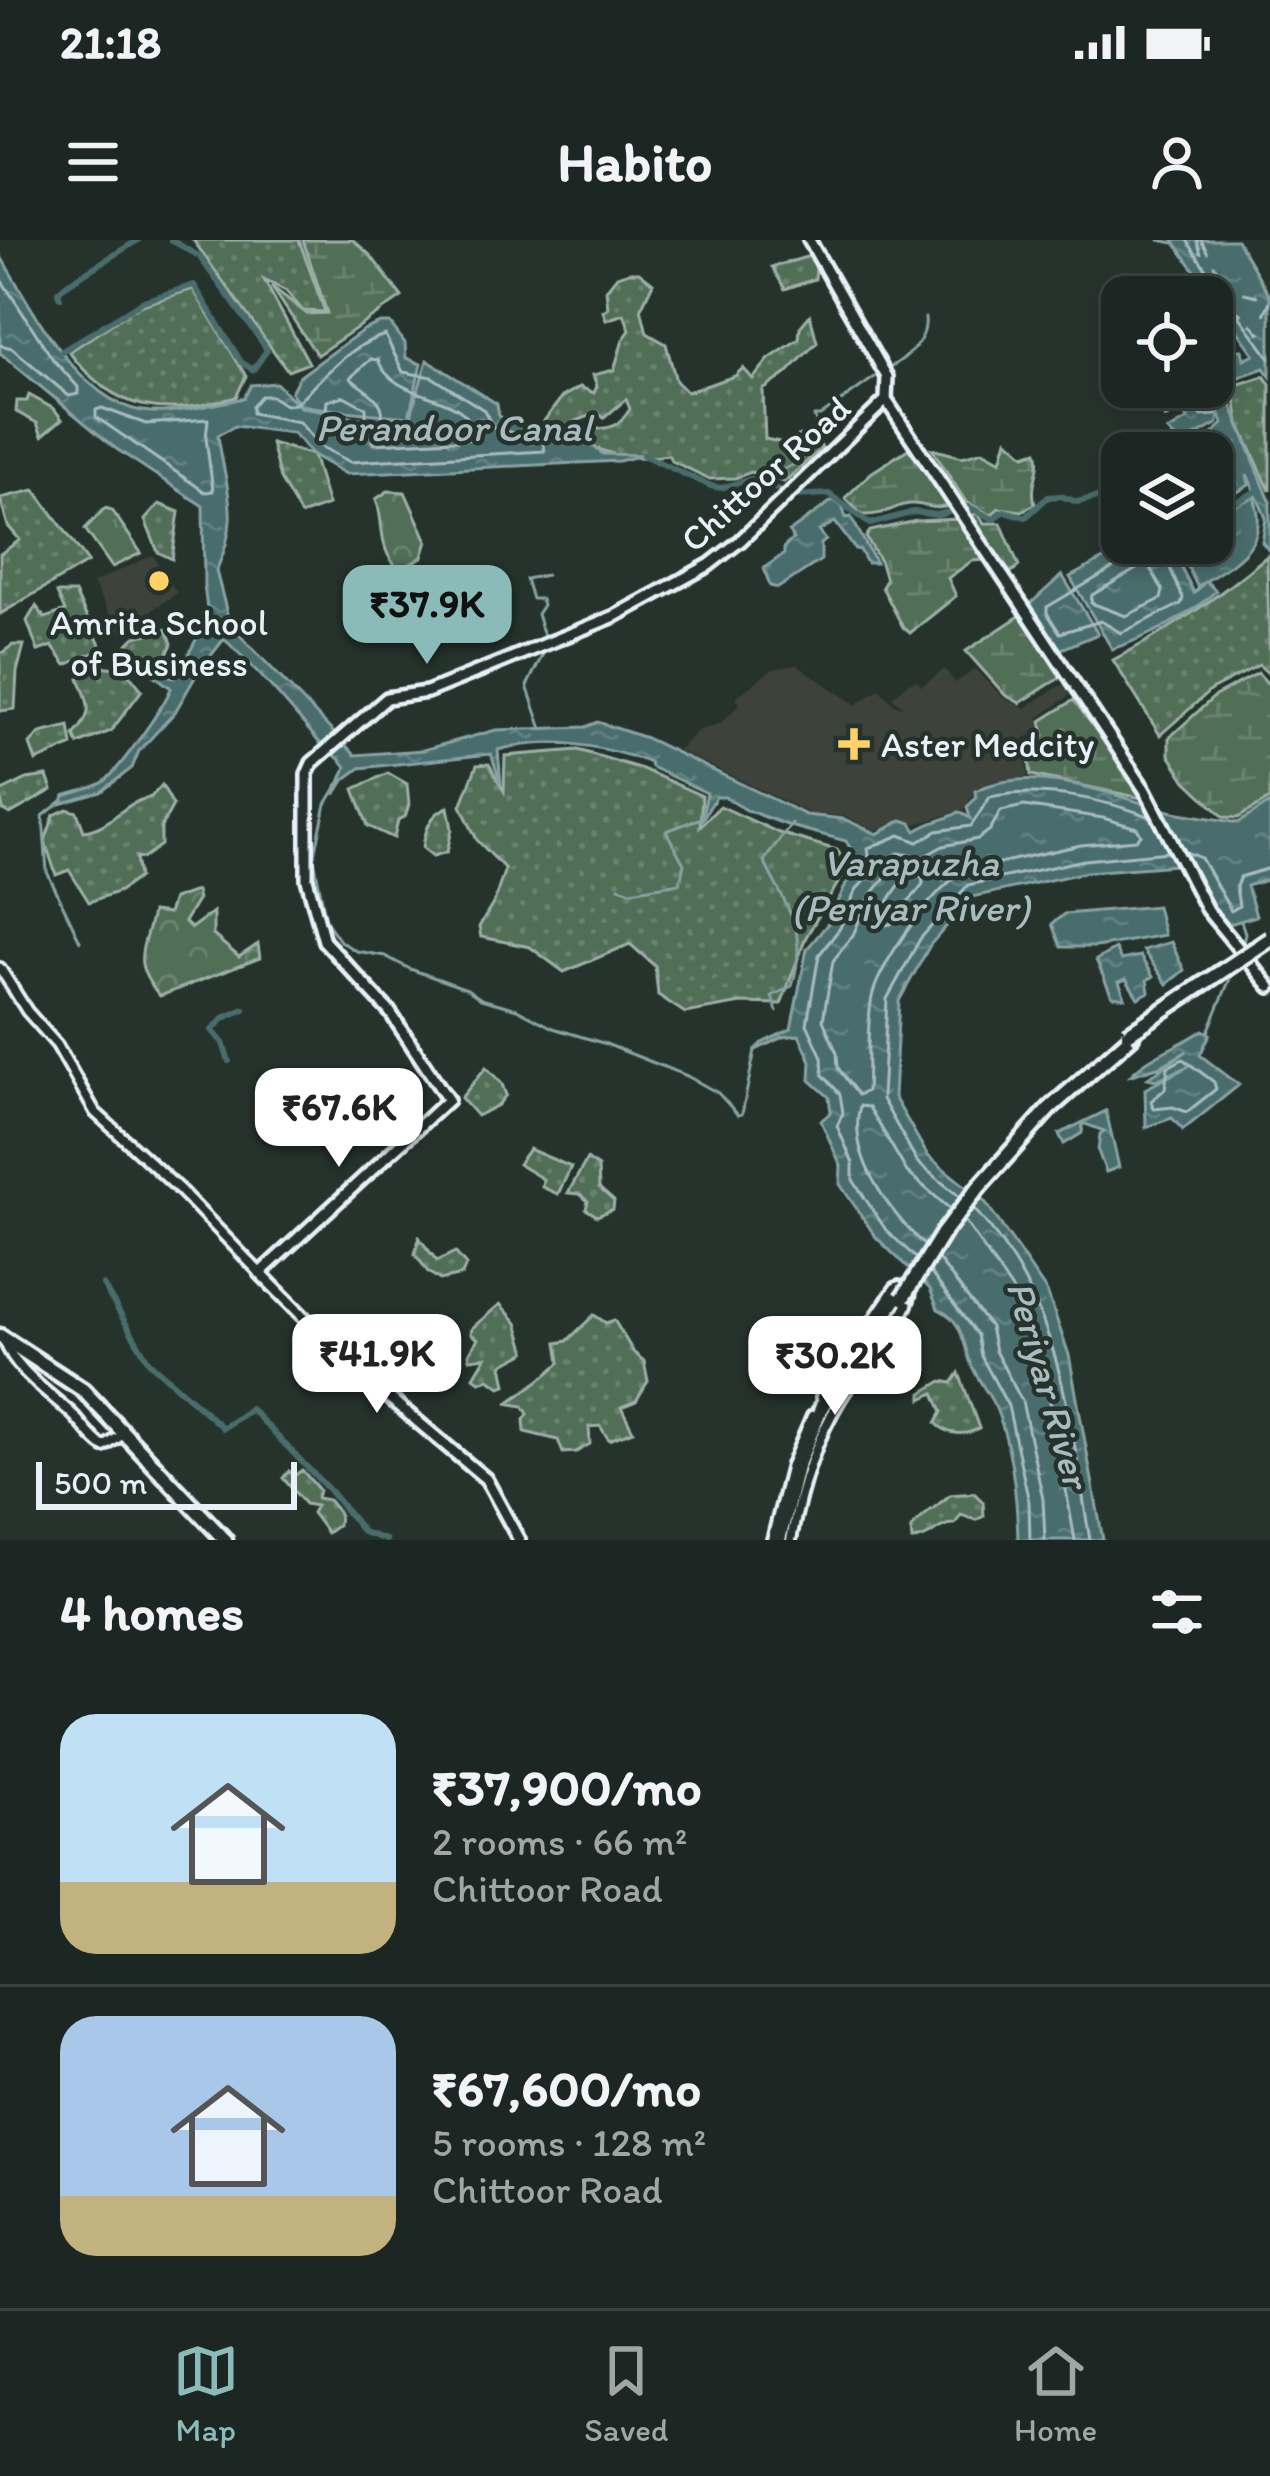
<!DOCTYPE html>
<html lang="en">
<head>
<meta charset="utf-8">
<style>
	body { margin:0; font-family:Itim,sans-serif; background:#252e2a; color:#f1f3f6; height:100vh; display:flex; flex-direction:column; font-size:45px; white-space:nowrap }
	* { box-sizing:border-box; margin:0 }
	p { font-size:39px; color:#a0a5a5 }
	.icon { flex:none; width:66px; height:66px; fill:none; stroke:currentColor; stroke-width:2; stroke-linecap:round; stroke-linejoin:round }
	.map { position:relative; height:1300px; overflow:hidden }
	.details { display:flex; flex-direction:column; background:#1c2622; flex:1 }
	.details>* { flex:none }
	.controls { position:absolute; left:1101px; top:36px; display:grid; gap:24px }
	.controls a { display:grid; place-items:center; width:132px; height:132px; border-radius:24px; background:#1c2622; box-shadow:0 6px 18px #0003,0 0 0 3px #3a4340; font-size:60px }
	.scale { position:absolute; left:36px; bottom:30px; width:261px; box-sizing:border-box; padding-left:12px; border:6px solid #e8f1f8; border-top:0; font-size:33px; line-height:42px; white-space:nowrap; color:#e8f1f8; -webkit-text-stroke:9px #26332d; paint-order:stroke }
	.price { position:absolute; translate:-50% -102px; padding:0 27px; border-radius:24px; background:#fff; color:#222; font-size:39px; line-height:78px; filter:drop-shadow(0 3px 6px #0008) }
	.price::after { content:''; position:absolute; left:50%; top:72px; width:36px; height:27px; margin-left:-18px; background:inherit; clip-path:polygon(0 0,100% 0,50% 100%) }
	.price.current { background:#8bbbb9; color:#111 }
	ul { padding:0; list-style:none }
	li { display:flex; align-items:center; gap:36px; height:300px; padding:0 60px }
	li+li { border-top:3px solid #3a4340 }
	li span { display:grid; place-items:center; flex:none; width:336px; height:240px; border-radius:36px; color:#555 }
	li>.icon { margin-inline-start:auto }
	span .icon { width:144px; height:144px; fill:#fffc; stroke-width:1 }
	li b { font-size:51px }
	h2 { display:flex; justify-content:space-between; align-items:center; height:144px; padding:0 60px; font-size:51px }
	.status { display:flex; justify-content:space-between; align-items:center; height:84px; padding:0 60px; background:#1c2622; direction:ltr }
	.status svg { height:33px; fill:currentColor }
	header { display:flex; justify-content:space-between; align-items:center; height:156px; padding:0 60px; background:#1c2622; font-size:54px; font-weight:700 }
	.tab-bar { display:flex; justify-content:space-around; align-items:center; height:168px; border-top:3px solid #3a4340; background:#1c2622; font-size:33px; color:#a0a5a5 }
	.tab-bar a { display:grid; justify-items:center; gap:6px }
	.tab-bar .current { color:#8bbbb9 }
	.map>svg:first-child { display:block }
	.built { fill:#3c433a }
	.grass { fill:url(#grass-dots); stroke:#9cb0a7; stroke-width:3 }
	.forest { fill:url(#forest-crowns); stroke:#9cb0a7; stroke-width:3 }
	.wetland { fill:url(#wetland-marsh); stroke:#9cb0a7; stroke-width:3 }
	.park { fill:url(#park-tufts); stroke:#9cb0a7; stroke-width:3 }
	.water { fill:url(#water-ripples); stroke:#88a2a4; stroke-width:3 }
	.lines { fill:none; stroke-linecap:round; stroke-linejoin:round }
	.shore { stroke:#a8bcc0; stroke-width:3 }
	.stream { stroke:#88a2a4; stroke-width:3 }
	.canal { stroke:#486d6c; stroke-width:6 }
	.ferry { stroke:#a8bcc0; stroke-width:3; stroke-dasharray:15 12; stroke-linecap:butt }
	.tertiary-casing { stroke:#e8f1f8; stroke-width:16 }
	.secondary-casing { stroke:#e8f1f8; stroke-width:18 }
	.trunk-casing { stroke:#e8f1f8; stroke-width:21 }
	.tertiary { stroke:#26332d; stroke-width:8 }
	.secondary { stroke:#26332d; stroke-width:9 }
	.trunk { stroke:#26332d; stroke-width:12 }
	.trunk-bridge-casing { stroke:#e8f1f8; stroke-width:21; stroke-linecap:butt }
	.trunk-bridge { stroke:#26332d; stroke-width:12 }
	.poi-dot { fill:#ffd166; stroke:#26332d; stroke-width:4.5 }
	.labels { text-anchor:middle; stroke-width:9; stroke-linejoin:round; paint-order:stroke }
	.street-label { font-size:36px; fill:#e8f1f8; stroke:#26332d }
	.poi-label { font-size:36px; fill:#e8f1f8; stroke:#26332d }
	.water-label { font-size:39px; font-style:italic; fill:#a8bcc0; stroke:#26332d }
</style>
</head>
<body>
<div class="status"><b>21:18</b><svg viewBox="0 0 49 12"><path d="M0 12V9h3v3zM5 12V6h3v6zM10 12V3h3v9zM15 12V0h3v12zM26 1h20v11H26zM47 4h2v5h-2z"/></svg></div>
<header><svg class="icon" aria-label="menu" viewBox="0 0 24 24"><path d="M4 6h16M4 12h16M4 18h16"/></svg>Habito<svg class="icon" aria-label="person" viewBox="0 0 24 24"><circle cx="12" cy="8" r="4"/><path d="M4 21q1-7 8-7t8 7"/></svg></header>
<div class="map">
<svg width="1270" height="1300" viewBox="0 0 1270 1300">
	<defs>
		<pattern id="grass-dots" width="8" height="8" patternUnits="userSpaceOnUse" patternTransform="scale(3)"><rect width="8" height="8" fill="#516e56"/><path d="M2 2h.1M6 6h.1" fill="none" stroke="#6a836f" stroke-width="1.8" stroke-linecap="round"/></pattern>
		<pattern id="forest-crowns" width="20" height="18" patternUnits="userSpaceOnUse" patternTransform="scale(3)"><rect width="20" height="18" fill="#516e56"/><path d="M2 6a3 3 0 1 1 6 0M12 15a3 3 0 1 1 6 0" fill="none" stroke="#6a836f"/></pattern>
		<pattern id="wetland-marsh" width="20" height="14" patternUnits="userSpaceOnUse" patternTransform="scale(3)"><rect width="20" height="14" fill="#516e56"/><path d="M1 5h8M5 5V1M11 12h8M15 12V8" fill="none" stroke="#6a836f"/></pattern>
		<pattern id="park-tufts" width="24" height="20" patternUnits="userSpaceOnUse" patternTransform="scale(3)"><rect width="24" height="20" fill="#516e56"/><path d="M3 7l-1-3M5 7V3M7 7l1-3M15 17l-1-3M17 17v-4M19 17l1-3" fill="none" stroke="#6a836f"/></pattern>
		<pattern id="water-ripples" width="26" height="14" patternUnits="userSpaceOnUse" patternTransform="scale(3)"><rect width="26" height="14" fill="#486d6c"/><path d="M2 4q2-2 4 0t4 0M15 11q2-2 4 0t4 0" fill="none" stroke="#628282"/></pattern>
	</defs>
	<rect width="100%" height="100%" fill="#26332d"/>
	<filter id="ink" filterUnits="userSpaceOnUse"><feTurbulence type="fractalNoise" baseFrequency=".00833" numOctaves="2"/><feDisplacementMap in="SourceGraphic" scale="24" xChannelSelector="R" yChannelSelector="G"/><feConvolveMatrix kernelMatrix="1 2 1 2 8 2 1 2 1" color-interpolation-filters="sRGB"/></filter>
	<g filter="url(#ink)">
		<path class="built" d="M153 315 177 353 119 392 93 343Z
			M797 425 856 465 879 449 894 464 904 468 892 457 908 443 917 440 921 446 945 429 955 443 976 429 1002 457 1025 468 1069 440 1076 451 1038 478 1042 490 1023 499 1028 536 976 549 964 570 916 584 902 578 876 591 845 576 811 574 678 510 698 491 721 483 740 464 736 457 773 429Z"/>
		<path class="grass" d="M193 0H299L325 72 303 71 286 51 264 40 309 123 288 131Z
			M810 16 816 27 815 39 785 49 772 27Z
			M629 32H639L653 43 641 68 647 93 666 104 676 141 687 152 735 136 743 128 753 139 769 119 799 99 800 87 810 75 817 102 786 134 763 150 765 199 799 206 816 200 822 208 784 242 751 232 735 238 710 239 672 221 668 215C643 219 610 219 589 203L593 189C612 189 620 185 630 169L626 159 604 178 598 173 576 181 569 189 549 191 544 181 562 157 580 147 594 153 597 146 593 135 614 130 623 100 630 90 624 74 606 80 603 71 608 68 606 50 617 36Z
			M193 49 246 136 236 157C164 177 116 174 69 112L139 66Z
			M1264 136 1270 144V251L1239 183 1233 146Z
			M271 203 313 215 328 265 301 275 280 239Z
			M35 250 88 322 0 374V314L20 300 8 286 0 258Z
			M159 264 179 272 172 319 158 312 145 280Z
			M1267 316 1270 435 1259 425 1211 450 1160 495 1113 420C1174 388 1215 359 1267 316Z
			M57 353H75L102 409 66 425 52 406 38 411 27 381 36 366 45 378 65 371Z
			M167 389 172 404 162 425 126 416 125 407 135 397Z
			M13 405H24L17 432 15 469 0 471V414Z
			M100 426 125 429 142 450 111 491 78 504 74 495C95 473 89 464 79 438Z
			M69 486 72 505 36 521 30 504 40 493Z
			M578 510 642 529 702 556 700 586 720 566 779 593 837 610 848 626 806 697 781 764 741 763 685 773 658 755 655 726 630 704 564 732 530 707 481 697 479 687 494 662 505 629 477 600 461 566 477 525 489 524 504 551 505 516Z
			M388 533 407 544 409 564 405 577 398 580 394 598 368 586 354 549Z
			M47 536 52 550 10 574 3 570 0 552 27 539Z
			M162 545 173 565 161 587V605L143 618 136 617 139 637 120 651 89 662 69 630 56 635 45 601 54 575 67 569 77 572 84 591C115 586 119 564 151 557Z
			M448 567 452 589 447 612 433 616 423 608C425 590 430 574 448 567Z
			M486 827 502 844 506 855 498 865 477 876 461 858Z
			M529 909 571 927 558 954 542 947 543 939 518 924Z
			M587 919 598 927 599 948 614 961 613 969 597 976 586 969 588 961 580 954 568 953Z
			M419 998 437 1021 455 1012 466 1025 462 1035 440 1040 428 1032 415 1014Z
			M500 1064 517 1083 526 1112 502 1125 506 1145 500 1147 489 1139 480 1142 474 1137 486 1117 470 1119 469 1114 478 1099 471 1094 472 1088Z
			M594 1075 606 1083 614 1080 634 1113 644 1121 648 1141 636 1161 621 1167 633 1191 609 1200 600 1186 589 1187 590 1204 576 1212 563 1213 558 1200 525 1192 524 1180 528 1174 523 1166 506 1163C513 1161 556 1128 560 1122L557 1103 567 1101Z
			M959 1133 979 1188C966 1196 948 1196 936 1183L942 1172 934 1153 922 1159V1153L942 1141 952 1143Z
			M302 1230 319 1250 317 1258 328 1260 339 1273 338 1285 327 1293 312 1273 316 1266 305 1264 283 1238 289 1231 294 1236Z
			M974 1253 983 1262 984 1276 976 1280 961 1275 955 1284C938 1283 930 1300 912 1300L911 1289C921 1276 937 1266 950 1255Z"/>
		<path class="forest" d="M29 155 54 169 62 179 42 196 37 183 16 172 17 161H27Z
			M388 251 405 252 427 301 422 317 400 330C377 311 385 283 376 259Z
			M196 651 198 659 184 682 191 688 213 672V695L239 717 258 704 260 718 160 756C129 721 145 710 152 672L168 674 173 659Z"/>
		<path class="wetland" d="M303 0H353L371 16 402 57 317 115 271 46 307 74 327 73Z
			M1007 199 1025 215 1037 211C1043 230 1029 242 1035 264L1022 271 999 268 991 275 966 262 932 209 962 217 983 211 1001 221Z
			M908 209 927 229 949 266C930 271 926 263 910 264 894 265 887 276 862 275L845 258 871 233Z
			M978 273 984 283H1001L1019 326 1008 335 970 276Z
			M960 279 986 320 972 321 948 338 956 356 910 393 903 387 882 347 886 340 881 323 866 297 870 291 916 281Z
			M1021 375 1062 436 1020 463 1005 455 966 411Z
			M1258 433 1270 446V559L1238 578 1224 577 1186 541 1169 515V498L1215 456Z
			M1074 460 1146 559 1031 535 1027 503 1044 495 1041 481Z"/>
		<path class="park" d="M105 268 112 270 141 313 112 327 85 289Z"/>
		<path class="water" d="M1173 0H1237L1270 56V136L1264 128 1230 140 1229 159 1270 261V312L1262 302 1266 278 1247 234 1249 245 1226 259 1212 252V239L1222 235 1225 222 1215 219 1217 212 1212 211 1219 198 1216 193 1215 200H1212L1211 195 1223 184 1219 171 1218 183 1180 204 1168 191 1188 179 1181 168 1165 178C1160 146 1188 147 1212 147V108L1231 99 1236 110H1242L1244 119 1254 114Z
			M0 15C31 67 82 169 151 172 181 173 214 164 244 158L251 145 276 143 300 167 355 178 410 179 427 120 497 164 499 177 567 195 589 203 603 214 643 215 619 221 346 234 313 215 293 193 235 186 218 195C226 252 242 276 216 331L230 385 355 515 423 510 496 490 586 487 598 482 646 498 806 575 844 579 877 594 902 580 911 583 916 591C932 580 945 581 959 572L970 578 967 567 976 558 975 551C1032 523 1107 553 1162 569 1186 576 1213 577 1238 583L1270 563V639L1247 646 1256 676 1223 686 1190 624 1086 632 972 657 930 705 899 761 894 857 928 916 986 963 1047 1052 1069 1115 1103 1300H1018C1017 1257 1013 1211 997 1171 990 1154 976 1139 970 1121 962 1099 962 1080 938 1069L930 1049 876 997 840 944 841 926 821 881 831 872 829 857 810 840 811 821 799 795 783 797 754 811 762 803 791 789 807 709 830 681 846 644 861 626 846 601 790 586 746 570 725 557H716L701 581 707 553 651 527 649 522C599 505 550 496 498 510L501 544 491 514 360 528 345 539 335 555 346 527C339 516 327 511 318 501 288 465 259 431 224 399L198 432 175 472 139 511 132 528 101 552 61 564 64 556C76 552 91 549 102 543 116 535 165 465 171 448L142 426 176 438 208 377 204 345 203 266 115 208 0 113Z
			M380 83H390L405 103 406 118 421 124 409 177C371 174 337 171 300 165L291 152 299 137 363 90Z
			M1254 257C1270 303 1239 320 1206 341L1216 351C1185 379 1151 396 1112 409L1070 337 1120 310 1115 287 1122 285V303H1169L1194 353 1205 342 1197 346 1176 303H1212V276Z
			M833 260 842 266 846 278 851 277 876 323H867L860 310 855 309 835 282 819 291 826 300 821 304V320L778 348 770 346 764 328 784 314V307L793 299 789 292Z
			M1062 335 1098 394 1057 411 1028 366Z
			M1157 666 1164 695 1096 707H1061L1052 684 1064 674Z
			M1171 702 1184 730 1167 744 1143 710Z
			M1115 709 1121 720 1140 716 1153 737 1147 740 1149 752 1138 758 1126 739 1119 742 1125 758 1112 756 1096 720Z
			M1203 790 1210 794 1200 815 1239 845 1183 890 1172 878 1146 887 1145 849 1189 826 1156 840 1148 838 1187 811 1161 826 1131 835C1149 815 1181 806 1203 790Z
			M1106 871 1119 927 1106 932 1098 911 1100 894 1104 891 1083 883 1082 893 1064 904 1059 894Z"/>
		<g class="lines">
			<path class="shore" d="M1187 0C1212 41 1243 80 1270 118
				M0 38 52 118 78 147V154L69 156 12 108 0 105
				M385 95 403 132 432 137 484 170 493 187 543 202 545 211 350 222 320 206 299 182 252 173V166L261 156H271L285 165 295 164C321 140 349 105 385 95Z
				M371 119 378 120C396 166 470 147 476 199L374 204 372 198C397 163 372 157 350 138Z
				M1177 147 1202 176 1216 175 1218 138 1231 123 1225 117 1212 118
				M344 156 366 168V179L359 188 335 186 325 178 327 161Z
				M102 168 146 184 208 179 206 198 213 251 205 252 96 177V170Z
				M1131 303V313L1125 321 1047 367V373L1060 393 1101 381 1121 393 1181 364 1183 358 1159 303
				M1145 324 1150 327 1163 351 1161 359 1126 376 1091 363 1092 355Z
				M1024 566 1103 578 1137 588 1141 595 1136 600 1081 605 967 630C937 642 879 724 872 757 866 786 869 821 867 851L858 855 838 828 837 813 823 780 833 721 853 695 869 658 884 639 888 620 898 613 923 617 943 606 978 599 990 590 1001 571Z
				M1186 612 1201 618 1231 671 1239 666 1236 647 1240 637 1270 628
				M910 635 922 636 923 644 891 684 883 685 880 679C885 666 899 641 910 635Z
				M1183 819 1214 842 1216 849 1187 872 1173 867 1154 869 1151 861 1165 849 1168 827Z
				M960 957 918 923 882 859 887 759 920 699 968 645 1084 620 1169 612
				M974 969C1062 1064 1069 1178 1090 1300
				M964 980 1022 1064 1043 1122 1075 1300
				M925 1006C889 971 847 916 860 866L869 867 907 932 950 969
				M917 1019 886 990 853 940V923L837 886 843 873 840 854 823 835 822 817 807 784 819 715 840 688 856 650 871 633 868 608 900 595 918 602 937 591 971 586 990 557C1042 546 1102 559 1151 577
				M938 1019 990 1087 995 1111 1022 1161 1043 1259 1045 1300
				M930 1032 977 1095 981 1116 1008 1166 1029 1262 1030 1300"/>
			<path class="stream" d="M1159 0 1174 3
				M886 130C905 119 928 101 925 78
				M755 242 802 221 798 196 818 188 814 176H820L879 134
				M542 489 527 446 547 406 537 374 543 365 541 359H532L526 339 546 335
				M338 544 326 564 314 619 326 681 340 701 356 711 385 716 410 729 467 749 481 759 517 769 553 788 606 804 687 836 718 853 738 875 742 874 755 810
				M63 560 43 576 47 632 80 701
				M619 647 631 651 680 643 684 624 666 591 704 577
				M1241 681 1245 693 1242 708
				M777 771 772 756 792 746C809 690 787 670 764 621L792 583
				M1208 792 1234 729"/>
			<path class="canal" d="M60 58 58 52 67 44 138 0
				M62 111 143 61 194 45 241 122 253 130 267 110 262 102 199 16 171 0
				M643 215 711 246 721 248 751 239 795 256 829 254 870 284 914 272 937 275 969 267 993 279 1004 271 1026 277 1048 257 1061 256 1077 262 1122 251
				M1212 262 1227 267 1257 251
				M229 821 223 803 212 790 224 778 244 769
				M103 1045 149 1122 223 1188 251 1169 330 1251 363 1292 386 1300"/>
			<path class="ferry" d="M1197 0 1210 45 1270 59
				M1201 0 1221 38 1216 60 1243 75 1270 104
				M1270 61 1264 75 1270 84"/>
			<g class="tertiary-casing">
				<path id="tertiary" d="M0 728 27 771 57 805 95 872 180 950 260 1033
					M4 1100C15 1131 47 1151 70 1172 82 1183 90 1198 104 1207L125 1193
					M772 1300 791 1225 812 1176
					M791 1300C800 1252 814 1202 840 1160 858 1130 906 1083 911 1052L899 1046 895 1048 821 1157"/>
			</g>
			<g class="secondary-casing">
				<path id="secondary" d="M886 160 1145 550 1207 670 1270 747
					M519 1300 486 1239 355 1129 260 1033 448 860 390 772 324 701 307 639V534L312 523 387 458 427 452 615 376 709 325 740 301 886 160 887 137 809 0"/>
			</g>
			<g class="trunk-casing">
				<path id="trunk" d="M979 947 1049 869 1132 796
					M0 1096 83 1150 225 1300
					M779 1300 797 1227 822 1166 899 1054"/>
			</g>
			<use href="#tertiary" class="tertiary"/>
			<use href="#secondary" class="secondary"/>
			<use href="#trunk" class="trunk"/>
			<g class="trunk-bridge-casing">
				<path id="trunk-bridge" d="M1128 794 1270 699
					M903 1058 943 993 979 947"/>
			</g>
			<use href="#trunk-bridge" class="trunk-bridge"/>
		</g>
	</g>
	<g class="poi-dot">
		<circle cx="159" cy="341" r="12"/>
		<path d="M848 486h12v12h12v12h-12v12h-12v-12h-12v-12h12z"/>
	</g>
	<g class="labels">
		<g class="street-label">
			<text transform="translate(765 233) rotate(-42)" y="13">Chittoor Road</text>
		</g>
		<g class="poi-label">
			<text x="159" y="395">Amrita School<tspan x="159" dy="41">of Business</tspan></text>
			<text x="881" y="517" text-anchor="start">Aster Medcity</text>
		</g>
		<g class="water-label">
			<text x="454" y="201">Perandoor Canal</text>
			<text x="911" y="636">Varapuzha<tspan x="911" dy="45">(Periyar River)</tspan></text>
			<text transform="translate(1049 1144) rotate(74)" y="14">Periyar River</text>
		</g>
	</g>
</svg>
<div class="controls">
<a><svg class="icon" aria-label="locate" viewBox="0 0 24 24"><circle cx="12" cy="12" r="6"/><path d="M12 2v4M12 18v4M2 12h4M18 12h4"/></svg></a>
<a><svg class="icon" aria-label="layers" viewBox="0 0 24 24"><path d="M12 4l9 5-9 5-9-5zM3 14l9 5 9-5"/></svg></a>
</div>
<div class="scale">500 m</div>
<b class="price current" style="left:427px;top:427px">₹37.9K</b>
<b class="price" style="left:339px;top:930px">₹67.6K</b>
<b class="price" style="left:377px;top:1176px">₹41.9K</b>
<b class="price" style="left:835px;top:1178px">₹30.2K</b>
</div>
<section class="details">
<h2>4 homes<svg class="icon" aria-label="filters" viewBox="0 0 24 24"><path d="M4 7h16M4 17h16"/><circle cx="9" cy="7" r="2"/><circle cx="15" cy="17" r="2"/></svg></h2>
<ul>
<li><span style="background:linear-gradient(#bfe0f5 70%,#c2b280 0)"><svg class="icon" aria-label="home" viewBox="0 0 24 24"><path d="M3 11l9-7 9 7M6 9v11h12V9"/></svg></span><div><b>₹37,900/mo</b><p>2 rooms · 66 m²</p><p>Chittoor Road</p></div></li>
<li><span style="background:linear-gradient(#a9c7e8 75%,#c2b280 0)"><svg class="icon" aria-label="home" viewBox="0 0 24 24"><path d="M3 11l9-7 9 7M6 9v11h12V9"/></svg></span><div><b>₹67,600/mo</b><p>5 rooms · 128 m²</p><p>Chittoor Road</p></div></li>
</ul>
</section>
<nav class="tab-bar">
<a class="current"><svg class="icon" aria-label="map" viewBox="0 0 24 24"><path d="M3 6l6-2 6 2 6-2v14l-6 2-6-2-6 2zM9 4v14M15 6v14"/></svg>Map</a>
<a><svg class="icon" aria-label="saved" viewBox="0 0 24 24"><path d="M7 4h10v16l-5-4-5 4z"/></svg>Saved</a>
<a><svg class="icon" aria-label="home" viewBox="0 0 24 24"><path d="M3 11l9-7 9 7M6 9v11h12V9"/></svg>Home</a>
</nav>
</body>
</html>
